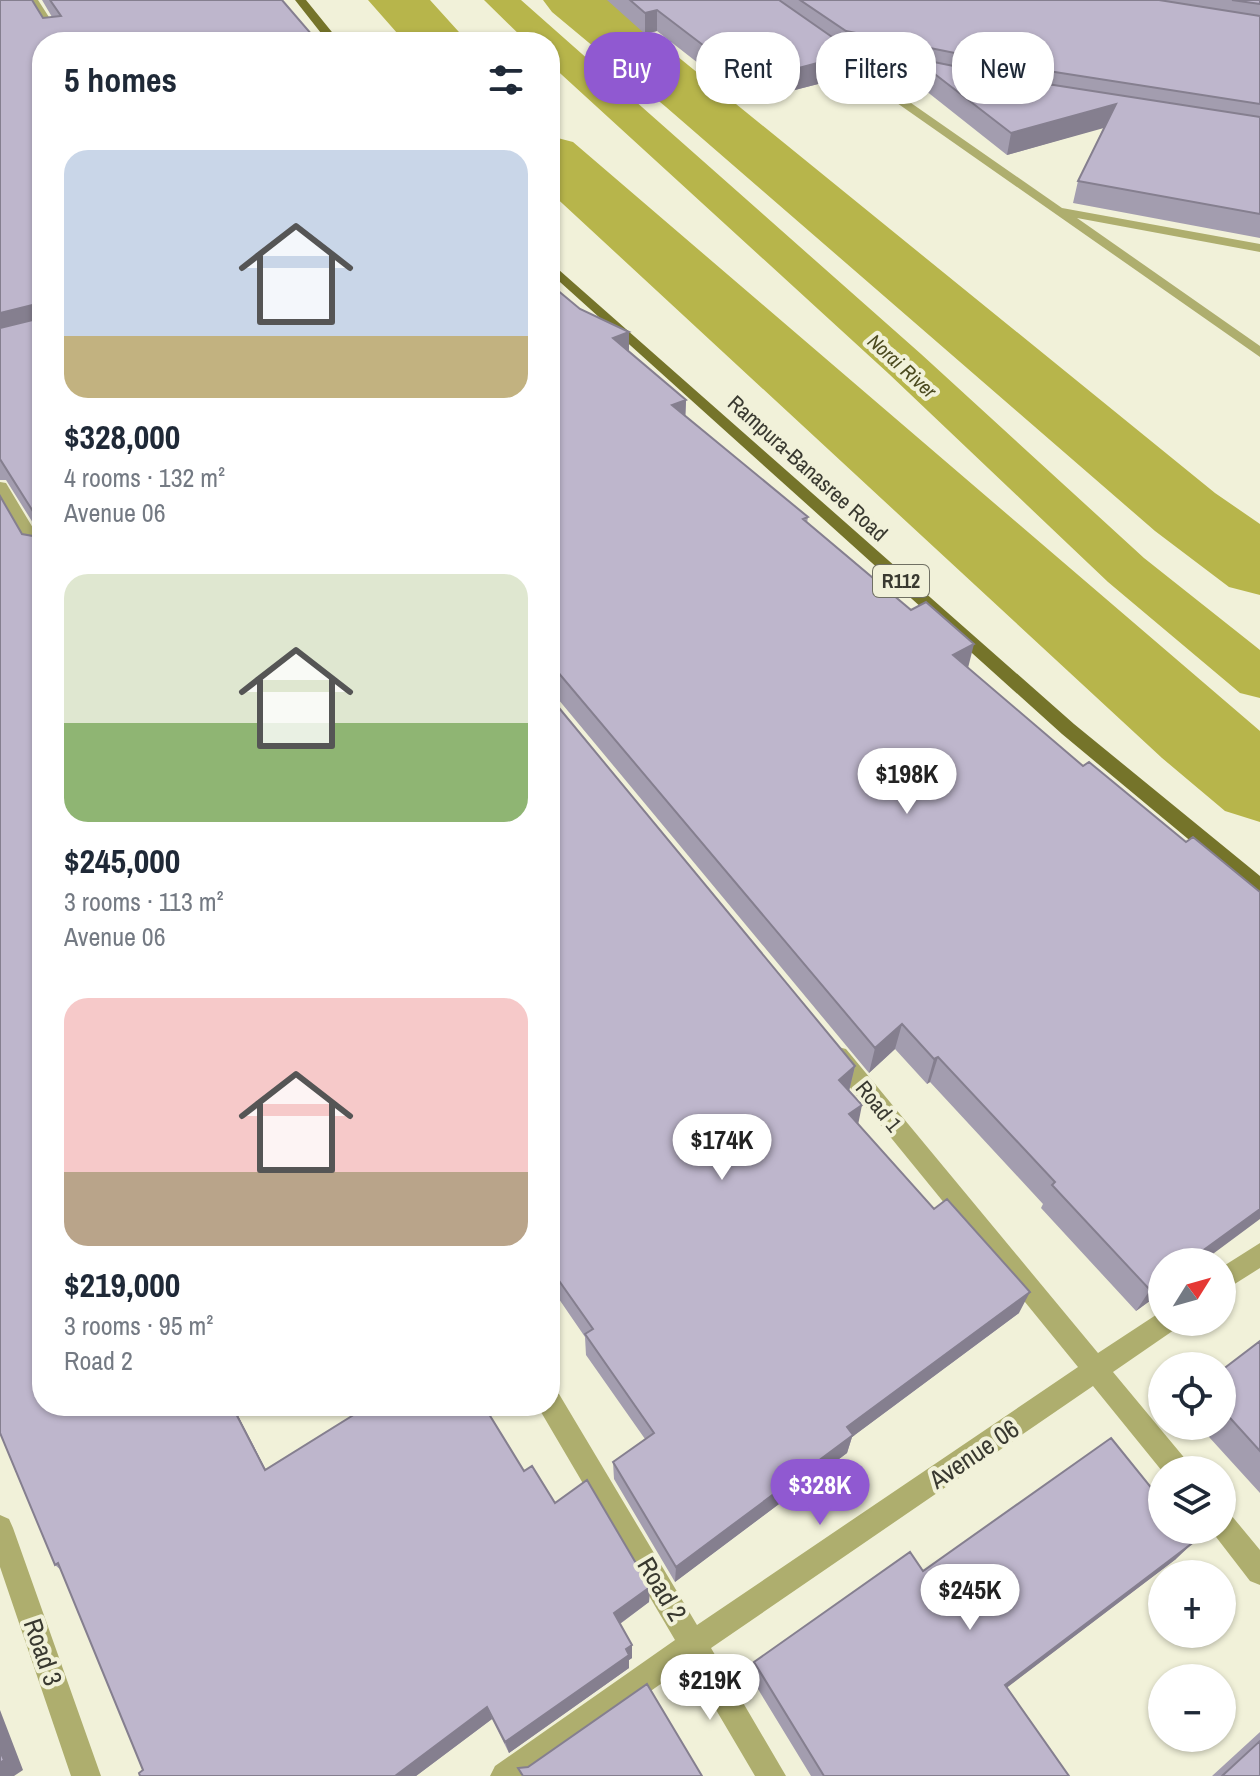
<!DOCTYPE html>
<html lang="en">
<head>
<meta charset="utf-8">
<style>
	body { margin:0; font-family:"Archivo Narrow",sans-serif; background:#f6f6f7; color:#1f2937; height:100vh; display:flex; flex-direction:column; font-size:30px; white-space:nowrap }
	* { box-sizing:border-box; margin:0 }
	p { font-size:26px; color:#747a83 }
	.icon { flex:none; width:44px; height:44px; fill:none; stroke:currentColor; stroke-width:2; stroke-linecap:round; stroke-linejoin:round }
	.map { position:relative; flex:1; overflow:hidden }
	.sheet { position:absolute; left:32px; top:32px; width:528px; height:1384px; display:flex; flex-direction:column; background:#fff; border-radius:32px; box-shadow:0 2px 6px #0004 }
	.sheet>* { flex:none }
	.hud { position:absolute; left:584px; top:32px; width:556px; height:72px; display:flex; gap:16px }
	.needle { width:52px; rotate:53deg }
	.controls { position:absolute; left:1148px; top:1248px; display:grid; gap:16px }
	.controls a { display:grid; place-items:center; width:88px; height:88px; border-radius:50%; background:#fff; box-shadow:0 2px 6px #0004; font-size:40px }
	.price { position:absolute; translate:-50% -68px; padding:0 18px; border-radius:28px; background:#fff; color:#222; font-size:26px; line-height:52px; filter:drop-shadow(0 2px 4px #0008) }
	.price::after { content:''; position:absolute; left:50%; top:48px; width:24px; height:18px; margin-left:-12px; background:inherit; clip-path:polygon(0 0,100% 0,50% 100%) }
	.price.active { background:#9059d1; color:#fff }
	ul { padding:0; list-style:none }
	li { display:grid; align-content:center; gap:16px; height:424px; padding:0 32px }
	li span { display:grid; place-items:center; height:248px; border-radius:24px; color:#555 }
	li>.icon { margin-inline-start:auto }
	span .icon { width:144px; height:144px; fill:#fffc; stroke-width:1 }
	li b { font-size:34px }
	h2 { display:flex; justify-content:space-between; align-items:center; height:96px; padding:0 32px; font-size:34px }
	.pill { padding:0 28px; border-radius:32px; background:#fff; box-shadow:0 2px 6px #0004; font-size:28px; line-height:72px }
	.pill.active { background:#9059d1; color:#fff }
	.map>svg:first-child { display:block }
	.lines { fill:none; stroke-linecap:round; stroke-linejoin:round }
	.canal { fill:#b7b54b; fill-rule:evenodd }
	.river { fill:#b7b54b; fill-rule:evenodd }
	.minor { fill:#aeae6e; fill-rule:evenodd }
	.primary { fill:#75742a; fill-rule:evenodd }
	.wall { fill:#a39daf }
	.shaded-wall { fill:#857f8f }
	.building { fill:#beb6cc; stroke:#857f8f; stroke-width:2 }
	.labels { text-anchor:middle; stroke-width:8; stroke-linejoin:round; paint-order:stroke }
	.far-water-label { font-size:20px; font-style:italic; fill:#4b4a1f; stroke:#f1f1d9 }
	.shield { fill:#f1f1d9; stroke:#707063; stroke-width:2 }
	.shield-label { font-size:20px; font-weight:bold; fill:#393930 }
	.street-label { font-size:22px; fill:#393930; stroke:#f1f1d9 }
	.near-street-label { font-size:26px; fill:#393930; stroke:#f1f1d9 }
</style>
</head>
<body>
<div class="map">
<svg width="1260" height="1776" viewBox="0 0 1260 1776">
	<rect width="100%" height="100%" fill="#f1f1d9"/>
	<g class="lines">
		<path class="canal" d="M484 0H521L921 354 1144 558 1260 650V698L1240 693 1108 582 889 374 550 64V42H527Z"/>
		<path class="river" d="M368 0H430L468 42H405Z
			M543 0H608L1215 493 1260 524V595L1229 587 1155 531 666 107 552 12Z
			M550 136 573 142 1260 731V822L1225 811 1162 758 550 192Z"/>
		<path class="minor" d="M28 0H38L65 42H53Z
			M831 49 843 55 942 76 944 78 938 82 855 64 1062 208 1260 244V252L1077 218 1260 346V357L827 54 825 52Z
			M0 482 6 483 42 543V562L36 561 0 500Z
			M838 1047 846 1049 1098 1353 1162 1311V1322H1177L1174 1330 1113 1372 1187 1461 1191 1470 1162 1471 1093 1386 711 1648 786 1776H755L689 1664 530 1776H490L495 1766 675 1640 541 1412 539 1406H550V1390L559 1394 697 1625 1078 1367 830 1063 827 1056 830 1049Z
			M1260 1243V1268L1222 1292V1267Z
			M1222 1511 1231 1515 1260 1550V1585L1250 1581 1213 1533 1211 1530H1222Z
			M0 1515 9 1519 13 1528 101 1776H71L0 1567Z"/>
		<path class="primary" d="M295 0H306L340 42H328Z
			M550 262 1074 724 1260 876V895L1253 893 1062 734 550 273Z"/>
	</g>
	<path class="wall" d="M0 0H32L43 18 52 17 42 0H282L318 42 327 40 328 42H42V1406H233L266 1470 368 1406H484L524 1471 532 1466 555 1503 587 1480 650 1587 649 1602 620 1624 632 1645V1658L629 1660V1668L509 1753 492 1719 416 1776H140L139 1773 143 1770 62 1571 55 1565 0 1433V496L22 534 33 536V523L6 480H0Z
		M607 0H1260V238L1073 203 1078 181 1104 127 1007 155 911 79 913 66 855 54 853 75 748 102 657 31 645 34Z
		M550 284 580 309 629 332V351L686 400 685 416 808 517 807 523 968 667 1162 1262V1292L1136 1311 1041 1208 1043 1204 930 1082 927 1084 895 1049 869 1073 558 699 551 698 855 1066 849 1091 858 1125 1019 1313 852 1437 847 1453 675 1582 614 1479 613 1462 645 1439 586 1355 585 1337 550 1286Z
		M1260 1341V1493L1199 1426H1222V1370Z
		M1176 1559 1007 1687 1069 1776H811L750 1676 754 1662 923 1571Z
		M1260 1732V1776H1212Z"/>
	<path class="shaded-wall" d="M657 10V31L645 34V13Z
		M855 53 853 75 748 102 750 81Z
		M1116 104 1111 126 1007 155 1011 133Z
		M32 305 41 333 0 344V313Z
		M629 332V361L613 338Z
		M686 400 685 428 672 405Z
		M974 644 967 672 953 655Z
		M902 1024 895 1049 869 1073 875 1048Z
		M938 1057 930 1082 927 1084 934 1059Z
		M855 1066 849 1091 839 1080Z
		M862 1105 857 1130 849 1114Z
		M1260 1209V1219L1202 1262H1187Z
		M1162 1281V1292L1136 1311 1150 1290Z
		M1030 1292 1019 1313 852 1437 847 1453 675 1582 676 1567 847 1427Z
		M232 1406H233L275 1488 265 1470Z
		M1195 1541 1176 1559 992 1699 1005 1685Z
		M650 1587 649 1602 614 1628V1613Z
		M632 1645V1658L629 1660V1668L509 1753 505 1742Z
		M487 1707 492 1719 416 1776H395Z
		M0 1710 23 1770 14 1776H0Z"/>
	<path class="building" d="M0 0H32L43 18 61 16 50 0H282L318 42 327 40 328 42H42V1406H232L265 1470 368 1406H484L524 1471 532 1466 555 1503 587 1480 650 1587 614 1613 632 1645 626 1649 629 1655 505 1742 487 1707 395 1776H140L139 1773 143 1770 58 1563 55 1565 0 1433V496L22 534 33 536 34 513 0 459V328L33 320 36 308 32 305 0 313Z
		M630 0H779L855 53 750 81 657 10 645 13Z
		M800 0H1159L1260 16V104L1029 68 846 31Z
		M1232 0H1260V4Z
		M914 58 1028 81 1260 117V214L1078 181 1116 104 1011 133Z
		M550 284 580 309 629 332 613 338 686 400 672 405 808 517 803 519 911 610 926 602 974 644 953 655 1083 766 1089 762 1186 842 1193 837 1260 892V1209L1187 1262H1162V1281L1150 1290 1052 1185 1055 1182 938 1057 934 1059 902 1024 875 1048 557 671 550 670Z
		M550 697 855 1066 839 1080 862 1105 849 1114 934 1209 947 1199 1030 1292 847 1427 853 1435 676 1567 613 1462 654 1433 585 1334 593 1329 550 1268Z
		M1260 1341V1451L1222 1409V1370Z
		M1111 1438 1162 1501V1530H1186L1195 1541 1005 1685 1069 1776H824L754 1662 910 1552 923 1571Z
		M647 1684 702 1776H523L518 1768 528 1767Z
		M1260 1741V1776H1222Z
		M0 1751 4 1760 0 1763Z"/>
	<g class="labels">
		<g class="far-water-label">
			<text transform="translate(902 366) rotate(42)" y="7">Norai River</text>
		</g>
		<rect class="shield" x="873" y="565" width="56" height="32" rx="6"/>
		<g class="shield-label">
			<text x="901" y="588">R112</text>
		</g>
		<g class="street-label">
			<text transform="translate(808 468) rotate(42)" y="8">Rampura-Banasree Road</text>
			<text transform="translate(879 1106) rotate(51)" y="8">Road 1</text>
		</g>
		<g class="near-street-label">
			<text transform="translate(974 1454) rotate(-34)" y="9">Avenue 06</text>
			<text transform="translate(662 1589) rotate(59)" y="9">Road 2</text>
			<text transform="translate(43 1652) rotate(71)" y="9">Road 3</text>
		</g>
	</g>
</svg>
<div class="controls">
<a><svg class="needle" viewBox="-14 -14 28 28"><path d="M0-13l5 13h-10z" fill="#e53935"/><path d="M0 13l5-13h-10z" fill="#747a83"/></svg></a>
<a><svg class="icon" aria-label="locate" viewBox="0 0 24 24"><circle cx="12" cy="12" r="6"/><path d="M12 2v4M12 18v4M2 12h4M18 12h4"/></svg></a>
<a><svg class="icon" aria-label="layers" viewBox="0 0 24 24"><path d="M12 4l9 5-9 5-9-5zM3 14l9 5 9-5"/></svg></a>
<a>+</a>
<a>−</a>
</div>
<b class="price" style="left:907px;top:816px">$198K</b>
<b class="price" style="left:722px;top:1182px">$174K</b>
<b class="price active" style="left:820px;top:1527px">$328K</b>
<b class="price" style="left:970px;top:1632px">$245K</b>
<b class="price" style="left:710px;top:1722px">$219K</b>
<div class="hud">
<a class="pill active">Buy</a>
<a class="pill">Rent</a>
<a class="pill">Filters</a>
<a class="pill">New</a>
</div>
<section class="sheet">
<h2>5 homes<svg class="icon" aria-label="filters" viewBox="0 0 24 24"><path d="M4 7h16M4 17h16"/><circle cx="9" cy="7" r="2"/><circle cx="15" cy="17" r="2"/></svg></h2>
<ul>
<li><span style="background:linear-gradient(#c9d6e8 75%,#c2b280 0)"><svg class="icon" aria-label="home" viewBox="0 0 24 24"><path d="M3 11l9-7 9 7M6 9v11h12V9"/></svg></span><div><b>$328,000</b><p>4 rooms · 132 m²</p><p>Avenue 06</p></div></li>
<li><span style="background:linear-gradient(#dfe7d0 60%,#8fb573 0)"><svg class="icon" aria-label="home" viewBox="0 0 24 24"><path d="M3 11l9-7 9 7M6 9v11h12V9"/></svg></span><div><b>$245,000</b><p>3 rooms · 113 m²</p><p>Avenue 06</p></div></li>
<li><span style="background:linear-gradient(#f6c9c9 70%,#b9a48a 0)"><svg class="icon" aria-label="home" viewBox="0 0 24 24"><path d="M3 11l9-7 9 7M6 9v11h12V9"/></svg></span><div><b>$219,000</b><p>3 rooms · 95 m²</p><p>Road 2</p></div></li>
</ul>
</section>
</div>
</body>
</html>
